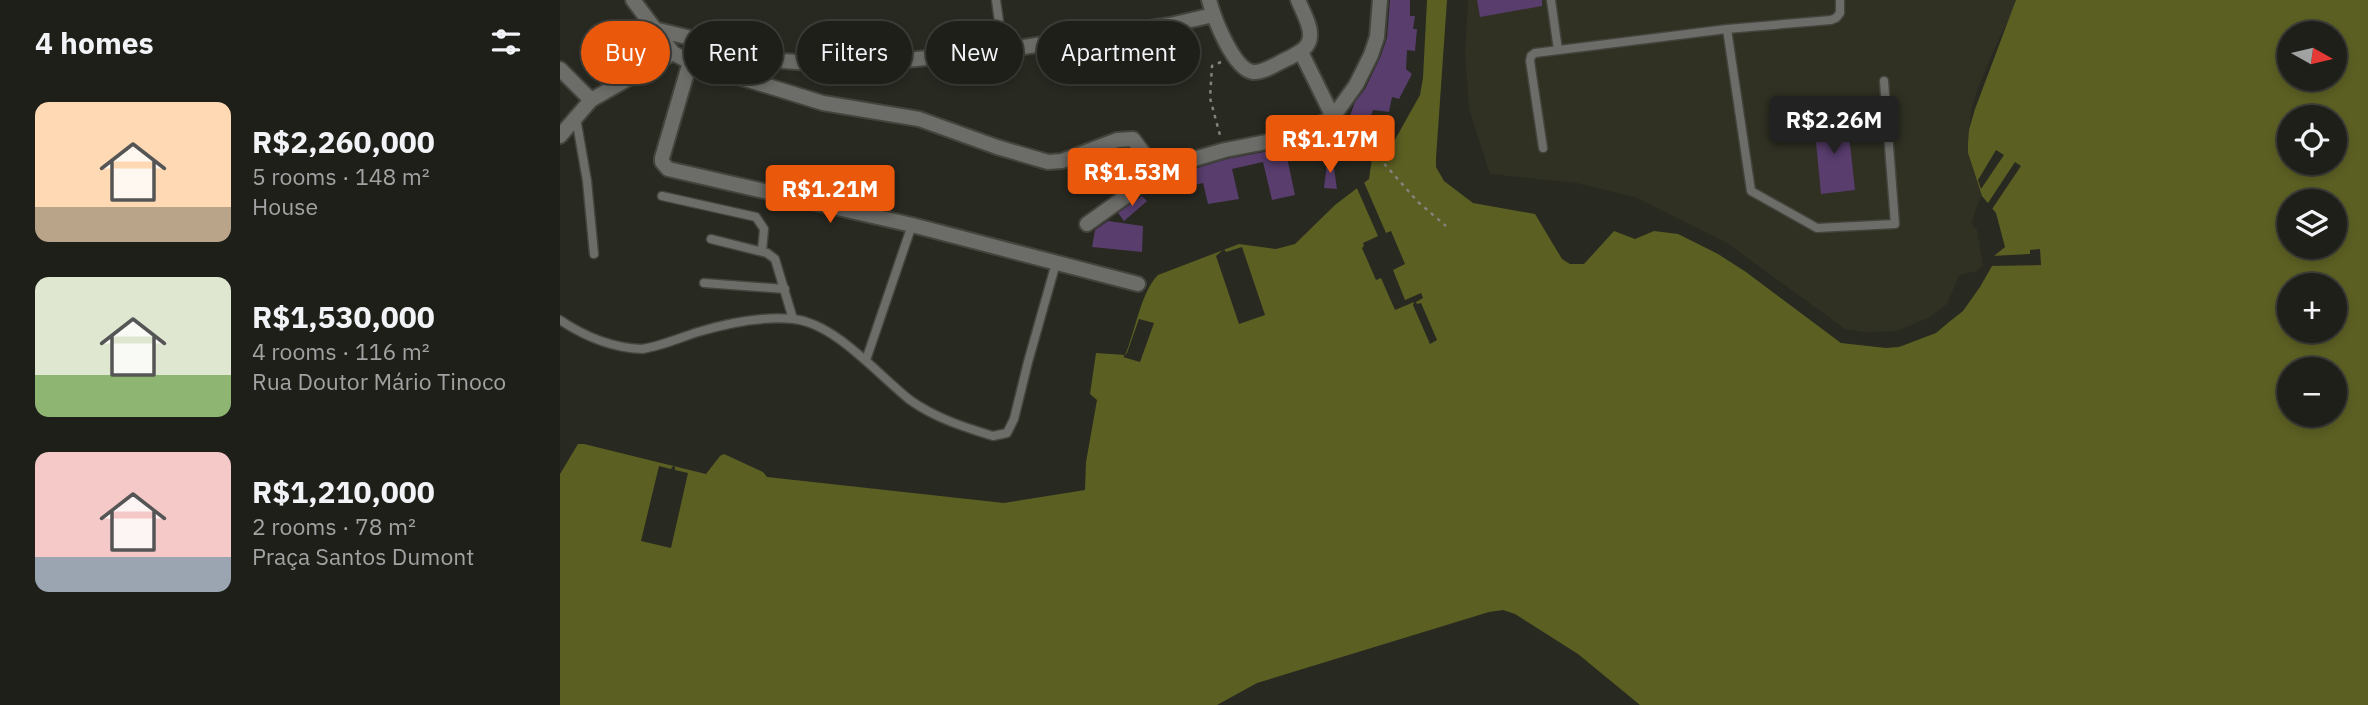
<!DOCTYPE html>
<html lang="en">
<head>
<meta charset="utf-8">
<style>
	body { margin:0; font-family:"IBM Plex Sans",sans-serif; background:#2b2c26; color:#f1f3f6; height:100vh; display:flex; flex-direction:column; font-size:26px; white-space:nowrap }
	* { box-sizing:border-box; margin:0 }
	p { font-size:23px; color:#a1a2a2 }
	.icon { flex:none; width:38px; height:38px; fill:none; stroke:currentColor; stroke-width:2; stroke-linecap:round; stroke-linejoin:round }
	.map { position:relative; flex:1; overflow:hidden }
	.sheet { display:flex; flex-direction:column; background:#1e1f19; width:560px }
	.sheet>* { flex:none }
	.hud { position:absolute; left:21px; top:21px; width:665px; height:63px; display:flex; gap:14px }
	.needle { width:46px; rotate:98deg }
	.tools { position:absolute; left:1717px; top:21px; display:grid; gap:14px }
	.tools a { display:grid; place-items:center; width:70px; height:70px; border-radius:50%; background:#1e1f19; box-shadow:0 4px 10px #0003,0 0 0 2px #3c3d38; font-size:35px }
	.price { position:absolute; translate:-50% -60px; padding:0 16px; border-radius:7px; background:#ea580c; color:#fff; font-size:23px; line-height:46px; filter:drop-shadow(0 2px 4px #0008) }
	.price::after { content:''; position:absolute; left:50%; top:42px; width:21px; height:16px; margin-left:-10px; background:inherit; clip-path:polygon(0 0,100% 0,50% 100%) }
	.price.current { background:#222; color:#fff }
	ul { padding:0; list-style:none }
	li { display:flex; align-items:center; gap:21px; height:175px; padding:0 35px }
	li span { display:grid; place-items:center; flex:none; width:196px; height:140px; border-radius:14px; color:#555 }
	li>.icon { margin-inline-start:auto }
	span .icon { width:84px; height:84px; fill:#fffc; stroke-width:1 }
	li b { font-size:30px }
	h2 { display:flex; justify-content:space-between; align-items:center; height:84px; padding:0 35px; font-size:30px }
	.chip { padding:0 24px; border-radius:32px; background:#1e1f19; box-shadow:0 4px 10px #0003,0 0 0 2px #3c3d38; font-size:24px; line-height:63px }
	.chip.current { background:#ea580c; color:#fff }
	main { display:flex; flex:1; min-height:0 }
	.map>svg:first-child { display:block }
	.built { fill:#303123 }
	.water { fill:#5c5f22; fill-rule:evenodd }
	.pier { fill:#282921 }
	.building { fill:#583d6d }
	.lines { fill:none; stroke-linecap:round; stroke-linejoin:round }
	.service-casing { stroke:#43443c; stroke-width:11 }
	.minor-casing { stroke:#43443c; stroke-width:18 }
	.path { stroke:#83847d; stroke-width:2.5; stroke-dasharray:3.5 5; stroke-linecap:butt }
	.service { stroke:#6c6d69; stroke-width:8 }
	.minor { stroke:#6c6d69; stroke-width:14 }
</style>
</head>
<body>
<main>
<section class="sheet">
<h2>4 homes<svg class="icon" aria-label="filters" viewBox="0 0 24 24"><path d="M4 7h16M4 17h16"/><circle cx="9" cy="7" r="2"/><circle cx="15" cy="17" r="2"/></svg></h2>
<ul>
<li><span style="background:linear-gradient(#ffd9b3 75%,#b9a48a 0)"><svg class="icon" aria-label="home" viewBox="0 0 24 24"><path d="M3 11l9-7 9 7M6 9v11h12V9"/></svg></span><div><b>R$2,260,000</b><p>5 rooms · 148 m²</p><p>House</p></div></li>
<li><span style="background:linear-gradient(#dfe7d0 70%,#8fb573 0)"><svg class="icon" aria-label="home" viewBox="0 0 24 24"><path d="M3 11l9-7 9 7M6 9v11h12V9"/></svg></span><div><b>R$1,530,000</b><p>4 rooms · 116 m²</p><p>Rua Doutor Mário Tinoco</p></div></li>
<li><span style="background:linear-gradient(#f6c9c9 75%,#9aa5b1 0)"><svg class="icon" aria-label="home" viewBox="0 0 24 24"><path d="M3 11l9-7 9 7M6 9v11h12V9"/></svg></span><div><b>R$1,210,000</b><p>2 rooms · 78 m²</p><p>Praça Santos Dumont</p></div></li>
</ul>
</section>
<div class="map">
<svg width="1808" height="705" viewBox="0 0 1808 705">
	<rect width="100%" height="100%" fill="#282921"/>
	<path class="built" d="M908 0H1456L1452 15 1441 34 1418 88 1411 110 1409 158 1422 196 1416 208 1412 224 1417 230 1423 266 1417 271 1399 275 1387 304 1370 317 1337 331 1305 332 1285 329 1167 243 1075 197 1016 183 930 174 909 109 905 53Z"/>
	<path class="water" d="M867 0H887L876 158V167L884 181 913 203 975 214 1002 259 1010 264H1024L1054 231 1075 239 1094 231 1118 234 1158 254 1186 272 1281 343 1326 348 1339 347 1376 333 1389 322 1403 311 1420 287 1432 266 1434 256 1445 247 1436 213 1422 196 1408 153V143L1409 130 1415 109 1456 0H1808V705H1080L1018 654 955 614 943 610 929 612 697 683 657 705H0V474L18 444H24L146 474 160 456 164 454 203 472 207 477 444 503 525 490 526 462 537 400 530 394 536 353 565 355C575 333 581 291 598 275L679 244 716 249 735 244 775 205 809 179 813 151 828 152 860 95 863 78ZM1729 33H1774V79H1729ZM1729 117H1774V163H1729ZM1729 201H1774V247H1729ZM1729 285H1774V331H1729ZM1729 369H1774V415H1729Z"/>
	<path class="pier" d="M1436 150 1444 155 1421 189 1418 180Z
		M1455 162 1461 166 1430 212 1426 206Z
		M803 180 826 233 831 231 845 264 833 270 845 300 861 293 863 298 856 302 857 304 861 303 877 340 870 344 853 305 854 302 835 310 821 278 816 280 802 248 804 246 803 243 818 236 796 186Z
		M682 247 705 315 679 324 656 256 664 249 666 252Z
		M1480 249 1481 265 1428 266 1431 256 1470 254V250Z
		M579 319 594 323 580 362 563 357 567 353Z
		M99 466 111 469 113 466 115 467V470L128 473 111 548 81 541Z"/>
	<path class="building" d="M830 0H850V16H855L853 29H857L855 51 847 50 846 69 852 74 839 99 832 97 829 112 813 110 803 135 786 127 795 102 805 89 820 58 827 38Z
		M917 0H982V6L920 17Z
		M1287 117 1295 190 1261 194 1254 121Z
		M773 128 776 148 761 146 751 139Z
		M725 148 735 195 712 200 703 162 672 169 679 199 648 204 643 183 599 193 595 184 601 179 667 159Z
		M768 155H772L777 189 764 188Z
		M582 196 587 201 564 221 558 213Z
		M548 221 583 226 582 252 532 247 535 230Z"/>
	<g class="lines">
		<g class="service-casing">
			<path id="service" d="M436 0 443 50
				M991 0 998 50
				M1167 29 1191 191 1257 228 1335 224 1324 81
				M16 118 27 181 34 254
				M983 148 970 61 971 56 975 53 1167 29 1271 20 1276 18 1280 13V0
				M102 196 196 217 204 229 202 251
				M151 239 207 253 215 259 233 319
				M144 283 225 289
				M0 320C24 336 53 348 82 349 101 346 119 338 138 332 168 323 201 316 233 319 275 323 317 374 350 400 375 418 404 427 433 436L447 433 454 419 468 362 496 263
				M306 360 352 225"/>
		</g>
		<g class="minor-casing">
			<path id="minor" d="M73 0 113 53 130 62 263 103 359 119 437 147 488 162 502 161 557 140 573 139 596 170
				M649 0C654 18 673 69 693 72 704 73 719 62 729 58 738 53 750 48 750 36 751 25 742 10 738 0
				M98 30 224 61 274 65 309 64 443 50 610 25 653 15
				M741 52 773 117
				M130 62 102 158V162L108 169 352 225 578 284
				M0 69 31 100
				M0 136 31 100 113 53
				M527 224 569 194 596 170 665 150 737 136 773 117 796 85 811 55 817 37 820 0"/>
		</g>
		<path class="path" d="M661 62 652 66 650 98 661 139
			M813 151 858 202 886 226"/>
		<use href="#service" class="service"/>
		<use href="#minor" class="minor"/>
	</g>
</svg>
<div class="tools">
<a><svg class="needle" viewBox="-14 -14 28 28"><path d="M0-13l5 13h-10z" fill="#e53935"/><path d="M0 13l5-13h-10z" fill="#a1a2a2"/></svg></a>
<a><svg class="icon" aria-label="locate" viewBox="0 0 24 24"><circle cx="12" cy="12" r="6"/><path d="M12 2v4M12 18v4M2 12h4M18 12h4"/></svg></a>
<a><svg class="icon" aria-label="layers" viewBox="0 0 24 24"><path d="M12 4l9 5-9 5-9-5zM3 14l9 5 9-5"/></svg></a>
<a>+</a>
<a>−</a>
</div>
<b class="price current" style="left:1274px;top:156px">R$2.26M</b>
<b class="price" style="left:770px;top:175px">R$1.17M</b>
<b class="price" style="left:572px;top:208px">R$1.53M</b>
<b class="price" style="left:270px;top:225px">R$1.21M</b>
<div class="hud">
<a class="chip current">Buy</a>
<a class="chip">Rent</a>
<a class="chip">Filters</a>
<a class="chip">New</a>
<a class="chip">Apartment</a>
</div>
</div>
</main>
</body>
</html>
